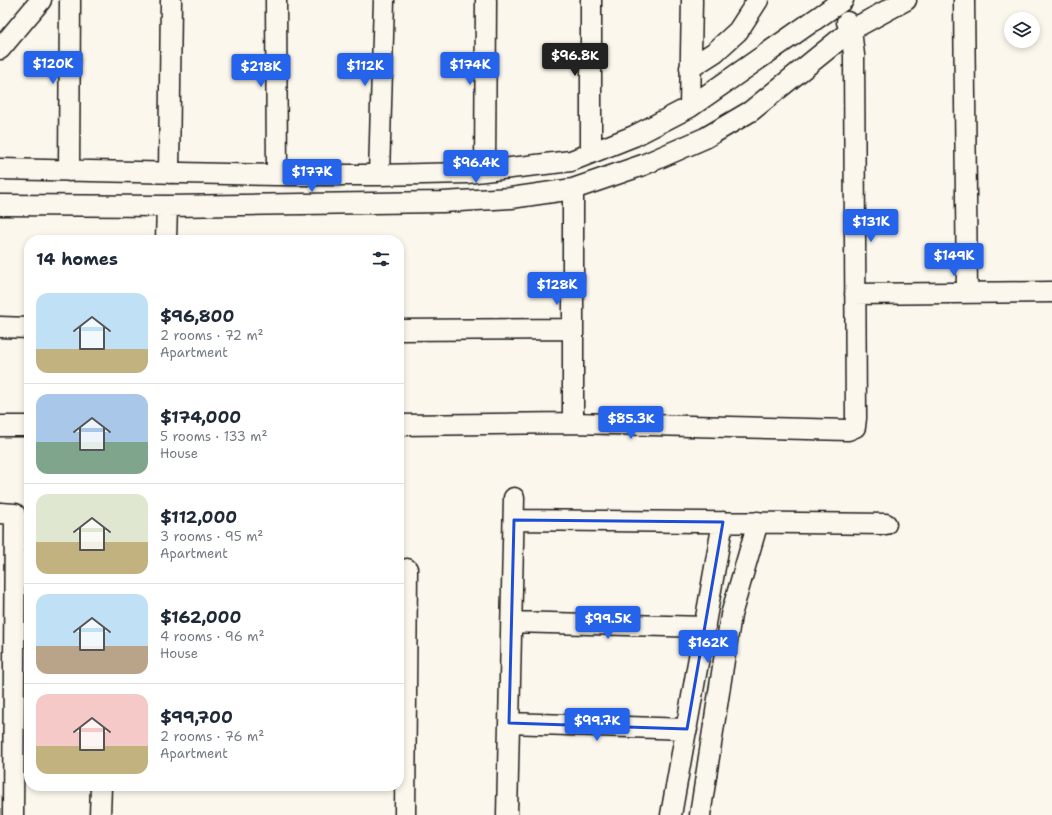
<!DOCTYPE html>
<html lang="en">
<head>
<meta charset="utf-8">
<style>
	body { margin:0; font-family:"Shantell Sans",sans-serif; background:#f2f2f3; color:#1f2937; height:100vh; display:flex; flex-direction:column; font-size:15px; white-space:nowrap }
	* { box-sizing:border-box; margin:0 }
	p { font-size:13px; color:#747a83 }
	.icon { flex:none; width:22px; height:22px; fill:none; stroke:currentColor; stroke-width:2; stroke-linecap:round; stroke-linejoin:round }
	.map { position:relative; flex:1; overflow:hidden }
	.drawer { position:absolute; left:24px; top:235px; width:380px; height:556px; display:flex; flex-direction:column; background:#fff; border-radius:16px; box-shadow:0 2px 6px #0003 }
	.drawer>* { flex:none }
	.fabs { position:absolute; left:1004px; top:12px; display:grid; gap:8px }
	.fabs a { display:grid; place-items:center; width:36px; height:36px; border-radius:50%; background:#fff; box-shadow:0 2px 6px #0003; font-size:20px }
	.price { position:absolute; translate:-50% -34px; padding:0 9px; border-radius:4px; background:#2563eb; color:#fff; font-size:13px; line-height:26px; filter:drop-shadow(0 1px 2px #0008) }
	.price::after { content:''; position:absolute; left:50%; top:24px; width:12px; height:9px; margin-left:-6px; background:inherit; clip-path:polygon(0 0,100% 0,50% 100%) }
	.price.active { background:#222; color:#fff }
	ul { padding:0; list-style:none }
	li { display:flex; align-items:center; gap:12px; height:100px; padding:0 12px }
	li+li { border-top:1px solid #e0e1e3 }
	li span { display:grid; place-items:center; flex:none; width:112px; height:80px; border-radius:12px; color:#555 }
	li>.icon { margin-inline-start:auto }
	span .icon { width:48px; height:48px; fill:#fffc; stroke-width:1 }
	li b { font-size:17px }
	h2 { display:flex; justify-content:space-between; align-items:center; height:48px; padding:0 12px; font-size:17px }
	.map>svg:first-child { display:block }
	.lines { fill:none; stroke-linecap:round; stroke-linejoin:round }
	.minor-casing { stroke:#1c1c1c; stroke-width:23 }
	.minor { stroke:#fbf7ec; stroke-width:20 }
	.marked { fill:none; stroke:#1d4ed8; stroke-width:3; stroke-linejoin:round }
</style>
</head>
<body>
<div class="map">
<svg width="1052" height="815" viewBox="0 0 1052 815">
	<rect width="100%" height="100%" fill="#fbf7ec"/>
	<filter id="ink" filterUnits="userSpaceOnUse"><feTurbulence type="fractalNoise" baseFrequency=".025" numOctaves="2"/><feDisplacementMap in="SourceGraphic" scale="8" xChannelSelector="R" yChannelSelector="G"/><feConvolveMatrix kernelMatrix="1 2 1 2 8 2 1 2 1" color-interpolation-filters="sRGB"/></filter>
	<g filter="url(#ink)">
		<g class="lines">
			<g class="minor-casing">
				<path id="minor" d="M276 0 277 175
					M591 0V153
					M964 0 967 293
					M0 49 41 0
					M690 68 715 52 738 31 758 0
					M690 107 692 0
					M0 169 277 175H379L467 173 571 161 634 136 690 107 843 0
					M69 171 70 0
					M485 171 486 0
					M169 173 171 0
					M379 175 384 0
					M0 205 167 206 443 202 511 198 573 189 643 165 705 138 751 111 851 30 906 0
					M166 240 167 206
					M855 294 1052 292
					M0 327 29 328
					M399 330 573 329
					M573 423V189
					M399 425 573 423 848 430 855 427 856 418 854 55 851 30 847 22
					M0 426H29
					M0 513 15 514 13 815
					M514 520 886 524
					M511 622 705 627
					M509 723 687 729
					M100 815 101 786
					M405 815 407 569
					M507 815 514 498
					M671 815 723 522
					M700 815 731 615 758 522"/>
			</g>
			<use href="#minor" class="minor"/>
		</g>
	</g>
	<path class="marked" d="M514 520 723 522 687 729 509 723Z"/>
</svg>
<div class="fabs">
<a><svg class="icon" aria-label="layers" viewBox="0 0 24 24"><path d="M12 4l9 5-9 5-9-5zM3 14l9 5 9-5"/></svg></a>
</div>
<b class="price active" style="left:575px;top:77px">$96.8K</b>
<b class="price" style="left:53px;top:85px">$120K</b>
<b class="price" style="left:470px;top:86px">$174K</b>
<b class="price" style="left:365px;top:87px">$112K</b>
<b class="price" style="left:261px;top:88px">$218K</b>
<b class="price" style="left:476px;top:184px">$96.4K</b>
<b class="price" style="left:312px;top:193px">$177K</b>
<b class="price" style="left:871px;top:243px">$131K</b>
<b class="price" style="left:954px;top:277px">$149K</b>
<b class="price" style="left:557px;top:306px">$128K</b>
<b class="price" style="left:631px;top:440px">$85.3K</b>
<b class="price" style="left:608px;top:640px">$99.5K</b>
<b class="price" style="left:708px;top:664px">$162K</b>
<b class="price" style="left:597px;top:742px">$99.7K</b>
<section class="drawer">
<h2>14 homes<svg class="icon" aria-label="filters" viewBox="0 0 24 24"><path d="M4 7h16M4 17h16"/><circle cx="9" cy="7" r="2"/><circle cx="15" cy="17" r="2"/></svg></h2>
<ul>
<li><span style="background:linear-gradient(#bfe0f5 70%,#c2b280 0)"><svg class="icon" aria-label="home" viewBox="0 0 24 24"><path d="M3 11l9-7 9 7M6 9v11h12V9"/></svg></span><div><b>$96,800</b><p>2 rooms · 72 m²</p><p>Apartment</p></div></li>
<li><span style="background:linear-gradient(#a9c7e8 60%,#7fa58c 0)"><svg class="icon" aria-label="home" viewBox="0 0 24 24"><path d="M3 11l9-7 9 7M6 9v11h12V9"/></svg></span><div><b>$174,000</b><p>5 rooms · 133 m²</p><p>House</p></div></li>
<li><span style="background:linear-gradient(#dfe7d0 60%,#c2b280 0)"><svg class="icon" aria-label="home" viewBox="0 0 24 24"><path d="M3 11l9-7 9 7M6 9v11h12V9"/></svg></span><div><b>$112,000</b><p>3 rooms · 95 m²</p><p>Apartment</p></div></li>
<li><span style="background:linear-gradient(#bfe0f5 65%,#b9a48a 0)"><svg class="icon" aria-label="home" viewBox="0 0 24 24"><path d="M3 11l9-7 9 7M6 9v11h12V9"/></svg></span><div><b>$162,000</b><p>4 rooms · 96 m²</p><p>House</p></div></li>
<li><span style="background:linear-gradient(#f6c9c9 65%,#c2b280 0)"><svg class="icon" aria-label="home" viewBox="0 0 24 24"><path d="M3 11l9-7 9 7M6 9v11h12V9"/></svg></span><div><b>$99,700</b><p>2 rooms · 76 m²</p><p>Apartment</p></div></li>
</ul>
</section>
</div>
</body>
</html>
